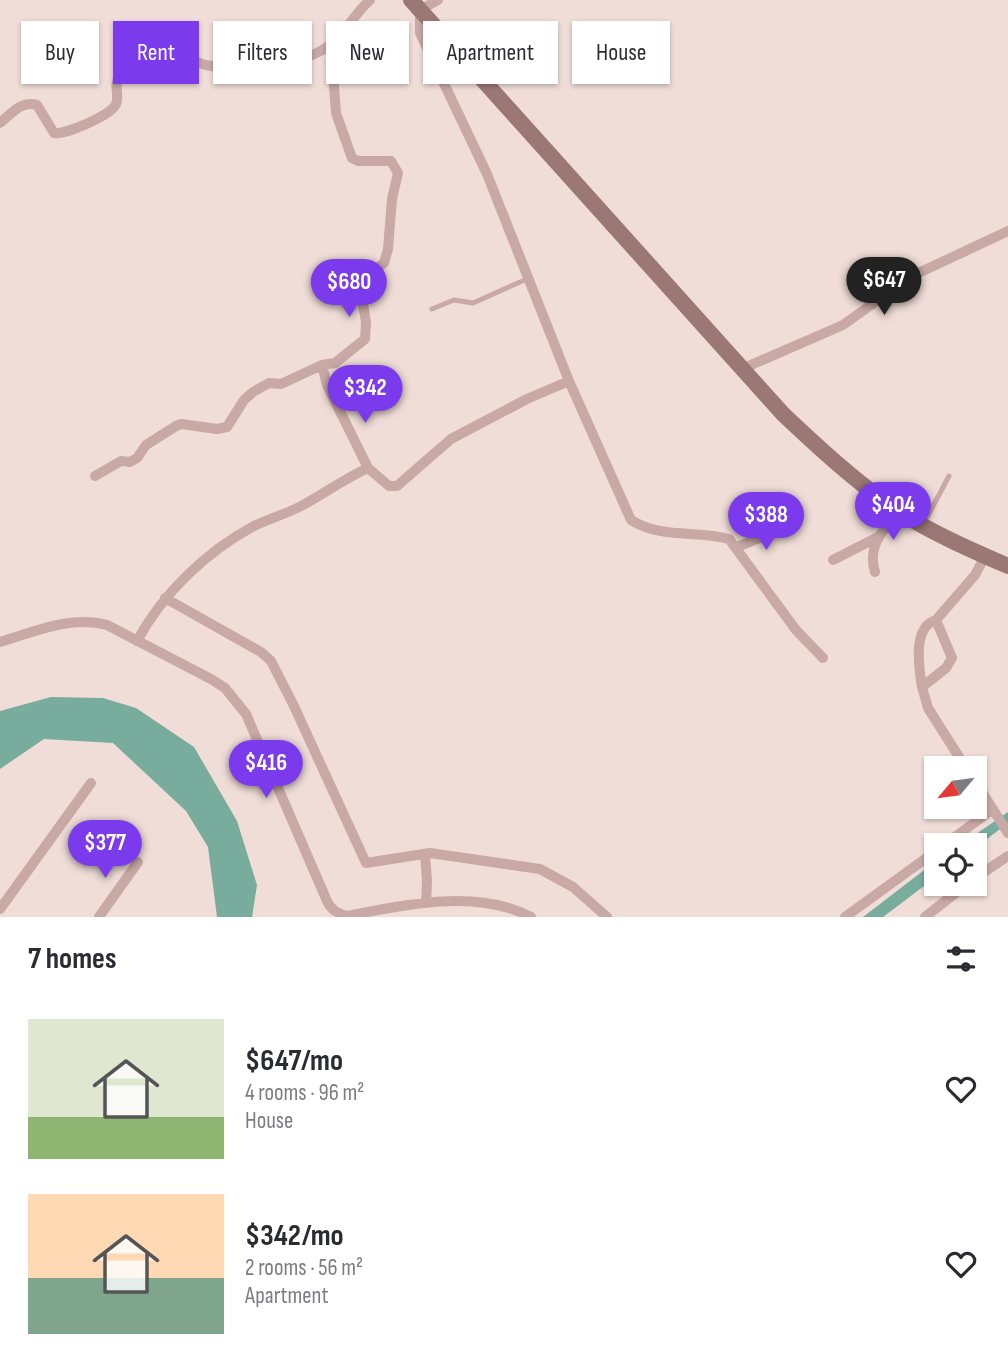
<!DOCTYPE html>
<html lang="en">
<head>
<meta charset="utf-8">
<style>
	body { margin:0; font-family:"Sofia Sans Condensed",sans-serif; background:#f7f7f7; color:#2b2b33; height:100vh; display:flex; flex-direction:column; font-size:26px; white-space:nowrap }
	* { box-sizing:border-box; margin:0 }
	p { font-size:23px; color:#7c7c81 }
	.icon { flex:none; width:38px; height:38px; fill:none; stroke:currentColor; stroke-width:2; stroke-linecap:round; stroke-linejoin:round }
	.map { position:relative; height:917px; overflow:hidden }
	.panel { display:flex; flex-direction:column; background:#fff; flex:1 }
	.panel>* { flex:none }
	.guide { position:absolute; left:21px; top:21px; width:966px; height:63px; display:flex; gap:14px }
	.needle { width:46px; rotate:241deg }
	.fabs { position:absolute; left:924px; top:756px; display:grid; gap:14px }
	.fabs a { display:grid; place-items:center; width:63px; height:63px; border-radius:0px; background:#fff; box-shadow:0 2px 5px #0004; font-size:35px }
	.price { position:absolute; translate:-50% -60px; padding:0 16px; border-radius:24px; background:#7c3aed; color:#fff; font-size:23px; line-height:46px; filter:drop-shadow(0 2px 4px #0008) }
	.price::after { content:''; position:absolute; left:50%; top:42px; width:21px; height:16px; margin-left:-10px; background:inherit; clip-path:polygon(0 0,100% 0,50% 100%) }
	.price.selected { background:#222; color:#fff }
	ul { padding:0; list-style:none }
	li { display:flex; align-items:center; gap:21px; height:175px; padding:0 28px }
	li span { display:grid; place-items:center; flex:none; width:196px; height:140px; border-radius:0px; color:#555 }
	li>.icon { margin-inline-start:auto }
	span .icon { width:84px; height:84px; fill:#fffc; stroke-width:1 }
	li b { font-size:30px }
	h2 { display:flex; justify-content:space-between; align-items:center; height:84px; padding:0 28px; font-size:30px }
	.chip { padding:0 24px; border-radius:0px; background:#fff; box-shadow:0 2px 5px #0004; font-size:24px; line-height:63px }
	.chip.selected { background:#7c3aed; color:#fff }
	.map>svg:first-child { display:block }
	.water { fill:#78ac9d }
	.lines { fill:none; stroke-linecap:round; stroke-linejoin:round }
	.service { stroke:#c8a9a5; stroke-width:5 }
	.minor { stroke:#c8a9a5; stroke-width:10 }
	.secondary { stroke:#9b7776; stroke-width:16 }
</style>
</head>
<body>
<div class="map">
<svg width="1008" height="917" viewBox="0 0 1008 917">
	<rect width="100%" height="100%" fill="#f0ddd8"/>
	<path class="water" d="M51 697 103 698 136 708 194 747 237 821 257 885 252 917H217L208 847 186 811 113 743 44 739 0 769V711Z
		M1008 812V823L975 848V845H960Z
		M936 861V877L883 917H863Z"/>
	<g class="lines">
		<path class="service" d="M432 309 454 300 473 303 529 278
			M924 523 949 476"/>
		<path class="minor" d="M438 0 420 10V33L487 174 569 381 631 520C661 539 696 530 729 539L796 630 823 658
			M0 123C12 113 22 100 37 105L54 133C65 135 112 115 116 104 120 95 113 86 119 77 138 69 160 57 181 58 190 58 198 63 206 65 239 72 305 66 331 44 346 32 355 13 370 0
			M322 365 327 385 368 468
			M744 368 843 325 910 277 1008 231
			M95 476 121 461 130 462 137 458 146 445 176 426 181 424 217 429 227 427 244 400 253 392 269 383 281 384 322 365 335 363 365 339 366 322 360 287 371 273 384 263 388 249 392 199 398 173 391 161H358L352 158 336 113 331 45
			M737 547 782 529
			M833 560 878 537
			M875 572C867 546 883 530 899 511
			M165 598 261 652 271 661 293 704 366 863 430 853 540 869 573 887 607 917
			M137 641C163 593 206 552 254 526 270 518 287 514 303 505 325 493 346 478 368 468L389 486H397L451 439 527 399 569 381
			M0 642C35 632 70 615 107 625L211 679 225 688 246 714 327 901C331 910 337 913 347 916 405 905 476 888 531 917
			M922 687C919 668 912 627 936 620
			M966 768 928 708 922 687 946 668 952 658 936 620 975 575 985 556
			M975 781 1008 833
			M944 845 993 809
			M425 854 427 881 426 903
			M975 878 1008 856
			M0 909 91 783
			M99 917 138 862
			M845 917 936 851
			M925 917 967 884"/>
		<path class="secondary" d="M411 0 783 414C820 449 856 482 898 511 932 533 971 550 1008 566"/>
	</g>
</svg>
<div class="fabs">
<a><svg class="needle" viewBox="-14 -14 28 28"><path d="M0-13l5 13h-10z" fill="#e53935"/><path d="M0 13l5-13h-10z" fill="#7c7c81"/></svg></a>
<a><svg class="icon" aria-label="locate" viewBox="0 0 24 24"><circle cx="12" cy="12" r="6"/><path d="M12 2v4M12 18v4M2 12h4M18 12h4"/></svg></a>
</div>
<b class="price selected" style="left:884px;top:317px">$647</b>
<b class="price" style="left:349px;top:319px">$680</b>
<b class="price" style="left:365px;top:425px">$342</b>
<b class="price" style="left:893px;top:542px">$404</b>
<b class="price" style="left:766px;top:552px">$388</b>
<b class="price" style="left:266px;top:800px">$416</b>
<b class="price" style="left:105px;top:880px">$377</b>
<div class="guide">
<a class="chip">Buy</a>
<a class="chip selected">Rent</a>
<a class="chip">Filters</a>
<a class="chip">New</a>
<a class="chip">Apartment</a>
<a class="chip">House</a>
</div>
</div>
<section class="panel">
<h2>7 homes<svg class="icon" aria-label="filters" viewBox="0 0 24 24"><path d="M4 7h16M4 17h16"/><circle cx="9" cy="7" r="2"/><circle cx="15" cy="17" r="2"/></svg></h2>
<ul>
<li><span style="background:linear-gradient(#dfe7d0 70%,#8fb573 0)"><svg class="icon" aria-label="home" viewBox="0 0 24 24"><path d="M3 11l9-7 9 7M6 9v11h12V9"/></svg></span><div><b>$647/mo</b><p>4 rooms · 96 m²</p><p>House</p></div><svg class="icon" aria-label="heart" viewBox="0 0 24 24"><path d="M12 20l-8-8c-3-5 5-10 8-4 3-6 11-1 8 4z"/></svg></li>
<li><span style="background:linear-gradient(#ffd9b3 60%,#7fa58c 0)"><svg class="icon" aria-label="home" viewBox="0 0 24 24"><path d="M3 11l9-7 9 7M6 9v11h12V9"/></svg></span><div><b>$342/mo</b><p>2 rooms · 56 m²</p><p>Apartment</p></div><svg class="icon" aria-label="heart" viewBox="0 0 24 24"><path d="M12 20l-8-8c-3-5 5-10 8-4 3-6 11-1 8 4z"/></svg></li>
</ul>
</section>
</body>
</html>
